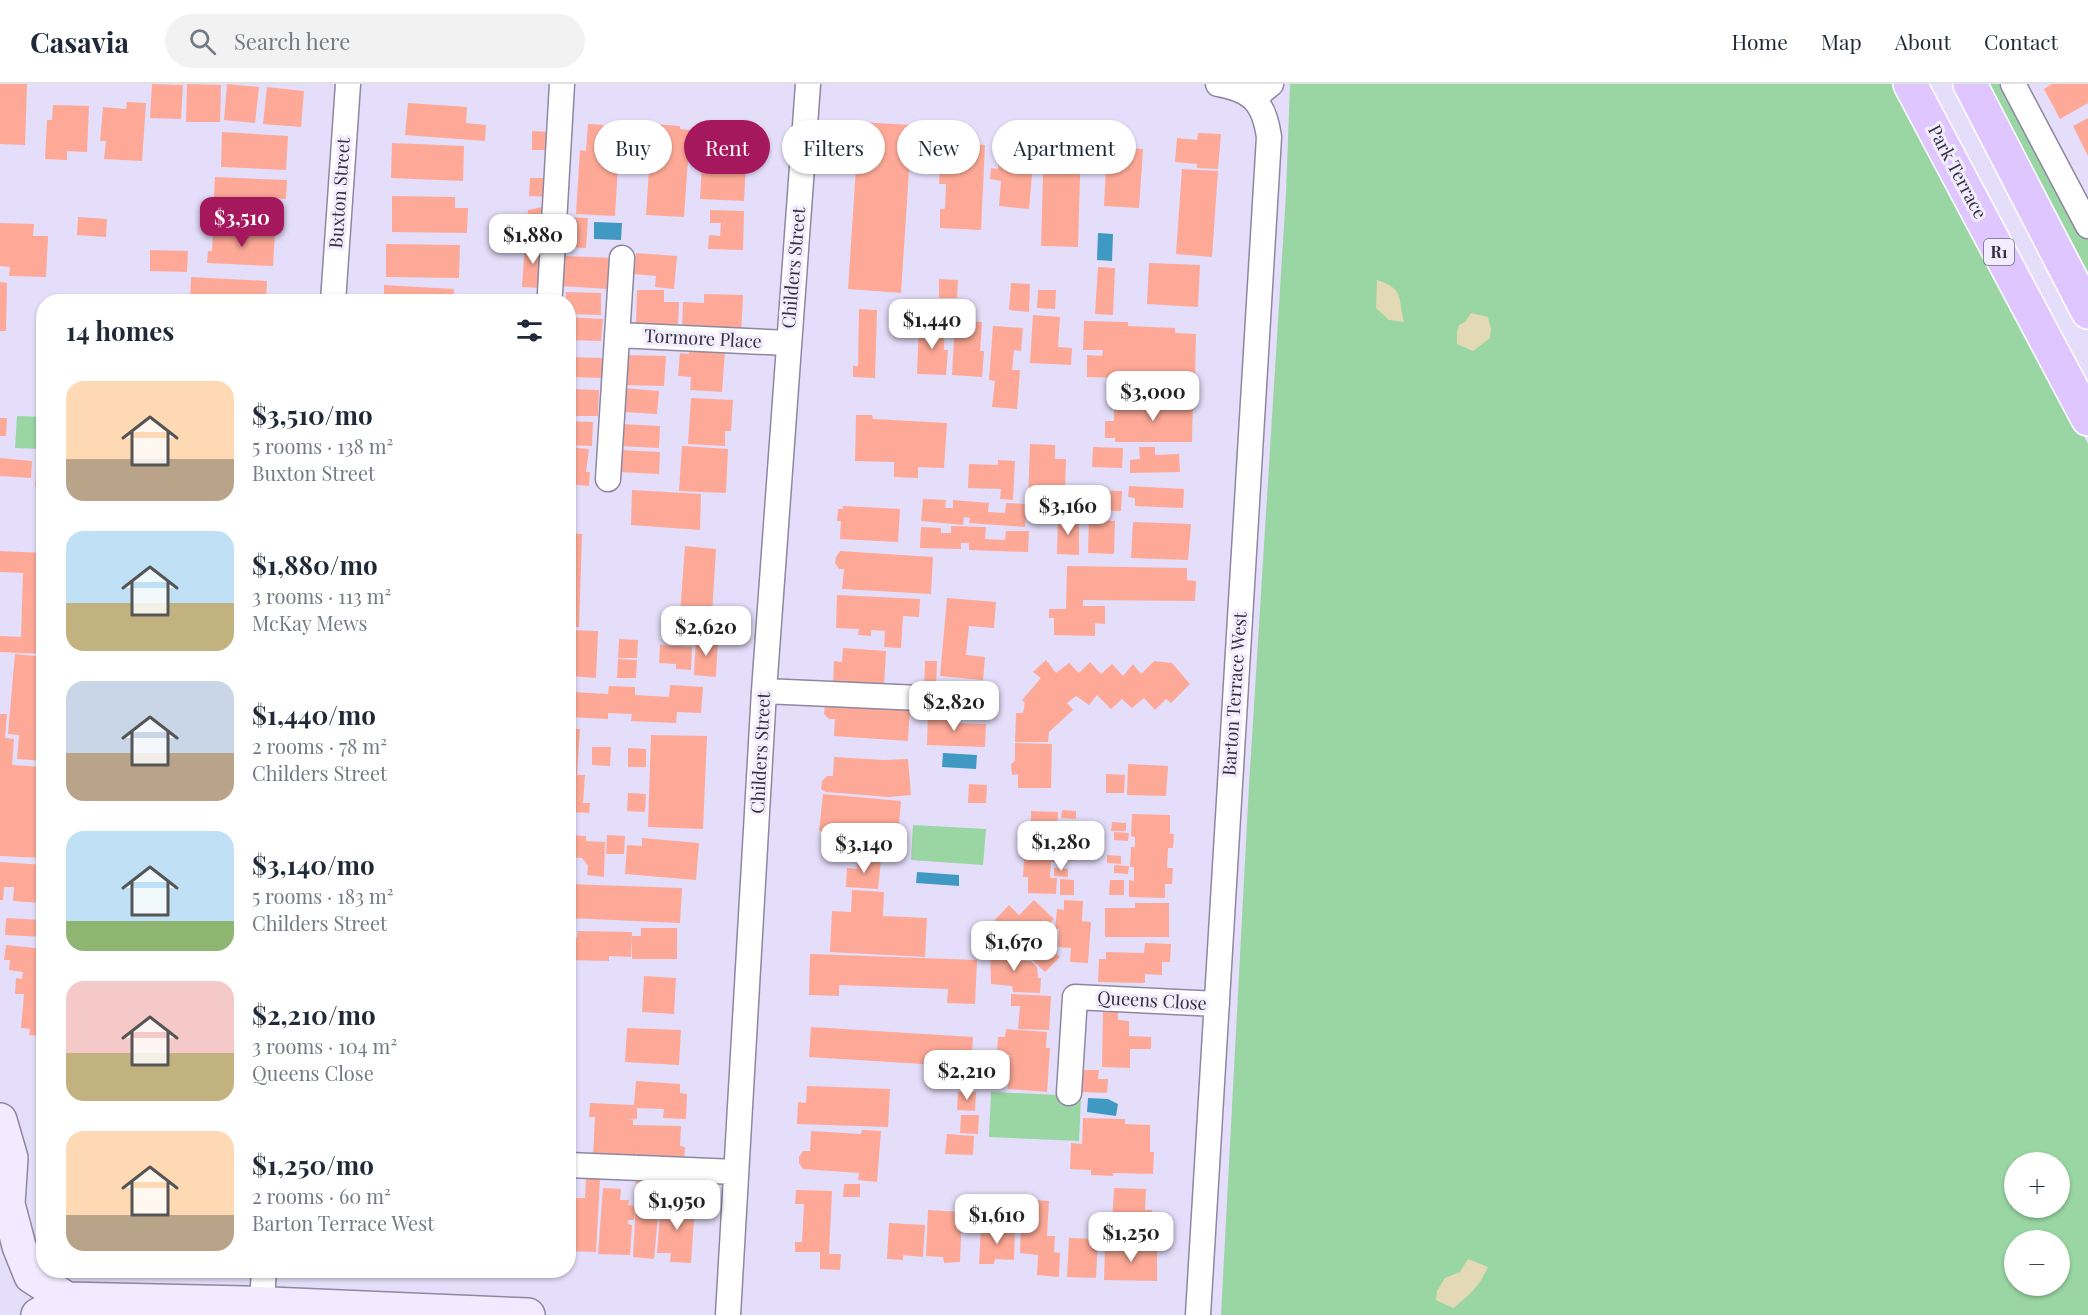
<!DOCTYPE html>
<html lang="en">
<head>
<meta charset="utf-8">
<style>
	body { margin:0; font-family:"Playfair Display",serif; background:#f2f2f3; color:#1f2937; height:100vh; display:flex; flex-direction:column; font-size:22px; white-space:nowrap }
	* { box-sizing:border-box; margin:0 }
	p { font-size:20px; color:#747a83 }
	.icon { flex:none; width:33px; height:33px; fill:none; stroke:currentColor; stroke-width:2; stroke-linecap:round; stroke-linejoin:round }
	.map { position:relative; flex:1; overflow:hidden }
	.side { position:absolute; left:36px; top:210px; width:540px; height:984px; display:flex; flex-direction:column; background:#fff; border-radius:24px; box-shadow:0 2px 4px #0004 }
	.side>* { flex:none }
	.top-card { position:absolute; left:594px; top:36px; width:570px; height:54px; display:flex; gap:12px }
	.fabs { position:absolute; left:2004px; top:1068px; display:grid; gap:12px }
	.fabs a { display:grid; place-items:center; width:66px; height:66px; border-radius:50%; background:#fff; box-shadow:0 2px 4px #0004; font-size:30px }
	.price { position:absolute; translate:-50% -51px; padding:0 14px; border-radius:12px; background:#fff; color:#222; font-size:20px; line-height:39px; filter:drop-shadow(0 2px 3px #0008) }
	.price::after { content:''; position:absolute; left:50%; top:36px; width:18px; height:14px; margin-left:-9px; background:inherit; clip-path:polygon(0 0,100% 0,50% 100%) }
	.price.active { background:#a5185d; color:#fff }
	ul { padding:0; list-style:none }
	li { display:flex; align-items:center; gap:18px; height:150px; padding:0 30px }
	li span { display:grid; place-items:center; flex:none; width:168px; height:120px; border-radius:18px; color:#555 }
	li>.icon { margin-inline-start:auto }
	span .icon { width:72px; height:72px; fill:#fffc; stroke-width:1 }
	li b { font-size:26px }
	h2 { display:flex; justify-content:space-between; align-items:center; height:72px; padding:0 30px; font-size:26px }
	.chip { padding:0 21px; border-radius:27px; background:#fff; box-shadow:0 2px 4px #0004; font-size:21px; line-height:54px }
	.chip.active { background:#a5185d; color:#fff }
	header { display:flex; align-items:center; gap:36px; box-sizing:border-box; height:84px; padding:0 30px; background:#fff; border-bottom:2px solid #e0e1e3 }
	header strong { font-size:28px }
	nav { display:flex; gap:33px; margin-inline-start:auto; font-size:21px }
	.search { width:420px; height:54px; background:#f2f2f3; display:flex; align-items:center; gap:15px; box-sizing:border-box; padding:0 21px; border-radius:33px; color:#747a83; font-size:22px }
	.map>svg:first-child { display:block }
	.green { fill:#99d6a3; fill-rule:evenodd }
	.sand { fill:#e3d9b4 }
	.water { fill:#3f99c2 }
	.building { fill:#fea997 }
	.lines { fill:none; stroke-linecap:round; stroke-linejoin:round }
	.minor-casing { stroke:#8e87a1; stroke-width:27 }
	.secondary-casing { stroke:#8e87a1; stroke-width:36 }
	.trunk-casing { stroke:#fff; stroke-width:36 }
	.minor { stroke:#fff; stroke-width:24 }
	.secondary { stroke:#f3eaff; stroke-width:33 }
	.trunk { stroke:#e0c6ff; stroke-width:33 }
	.labels { text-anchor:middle; stroke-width:6; stroke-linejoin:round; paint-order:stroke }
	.shield { fill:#f1edfe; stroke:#6c6976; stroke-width:1.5 }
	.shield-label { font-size:16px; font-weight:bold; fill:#33303b }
	.street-label { font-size:18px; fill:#33303b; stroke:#f1edfe }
</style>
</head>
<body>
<header>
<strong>Casavia</strong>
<div class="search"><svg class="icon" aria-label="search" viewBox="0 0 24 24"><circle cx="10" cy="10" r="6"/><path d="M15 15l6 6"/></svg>Search here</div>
<nav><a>Home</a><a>Map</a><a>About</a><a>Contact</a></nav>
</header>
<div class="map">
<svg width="2088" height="1231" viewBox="0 0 2088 1231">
	<rect width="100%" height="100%" fill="#e5defa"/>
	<path class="green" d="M1290 0H1902L2088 360V1231H1221L1249 701 1286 109ZM2014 1078H2060V1124H2014ZM2014 1156H2060V1202H2014Z
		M1989 0H2005L2088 157V188Z
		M17 332 43 333V365L15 364Z
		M913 741 986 745 983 781 911 776Z
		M991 1008 1081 1012 1079 1057 989 1053Z"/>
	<path class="sand" d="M1377 196C1404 205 1398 213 1404 238L1389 236 1376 224Z
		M1471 229 1488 233 1491 245 1490 254 1473 267 1457 260V248L1459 241 1465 238Z
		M1468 1175 1488 1183C1479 1203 1470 1211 1453 1224L1436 1216 1437 1207 1445 1194 1460 1188Z"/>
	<path class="water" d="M594 138 622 139 621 156 594 155Z
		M1098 149 1113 150 1112 177 1097 176Z
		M943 669 977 671 976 685 942 683Z
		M917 788 959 791V802L916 799Z
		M1088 1014 1108 1015 1118 1020 1116 1032 1087 1028Z"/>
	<path class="building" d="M0 0H27L25 61 0 60Z
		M152 0 183 1 181 35 150 34Z
		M187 0 221 1 220 38H186Z
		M227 0 259 3 255 39 224 36Z
		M2052 0H2088V19L2060 35 2044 5Z
		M267 3 304 7 301 43 263 40Z
		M127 18 146 19 142 77 104 75 106 57H100L103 23 126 25Z
		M408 19 467 23 466 39 486 41 485 57 405 51Z
		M53 21 89 22 87 68 67 67V76L45 75 47 36H52Z
		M2088 34V72L2073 42Z
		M859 38 912 41 901 209 848 205Z
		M588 40 603 41V48L620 49 615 132 576 130 580 66 586 67Z
		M652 40 680 42V45L690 46 684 133 646 131Z
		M704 43 748 45 744 117 700 115Z
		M532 47 551 48 550 66H532Z
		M222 48 288 52 286 86 221 83Z
		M1198 49 1221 50 1218 85 1197 84V80L1175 78 1177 54 1197 56Z
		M1014 54 1035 56 1029 125 999 122 1001 97 990 95 991 84 998 85 1000 64 1013 65Z
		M1044 57 1081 58 1078 163 1041 162Z
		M392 59 464 62 463 97 391 94Z
		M948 59 985 61 981 146 940 144V125H945L946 100H939L940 82H947Z
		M1107 63 1143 65 1139 124 1104 122Z
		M1182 85 1218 87 1212 173 1176 170Z
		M215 93 287 96 286 115 275 114V133L213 131Z
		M530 94H548L547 113 529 112Z
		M392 112 455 113V124H468L467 149 392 148Z
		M547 122 545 157H526L528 126Z
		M710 126 744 127 743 166 708 165 709 151 720 152 721 139H710Z
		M78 133 107 135 106 153 77 151Z
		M565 133 588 134 586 164 564 163Z
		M0 139 34 140 33 152H48L46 193 9 192 10 183 0 182Z
		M213 146 275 149 273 182 207 179 208 167H212Z
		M525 158 545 159 542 204 522 203Z
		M386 160 460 161 459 194 386 193Z
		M150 166 188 167 187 188 150 187Z
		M636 169 677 172 674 205 655 203 656 192 634 190Z
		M563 172 615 174 608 205 562 202Z
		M1149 179 1200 181 1198 223 1147 220Z
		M1098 183 1115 184 1113 231 1095 230Z
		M191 193 267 197 266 218H190Z
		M939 195 958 196 957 214H939Z
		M0 198 7 199 6 247H0Z
		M1011 199 1030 200 1029 228 1009 226Z
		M384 201 454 205 453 218H384Z
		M637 206H664V218H679L678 240 649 242V239H636Z
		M1038 206H1056L1055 225 1037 224Z
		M566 208 601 209V231L568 230V218H565Z
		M704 210 743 211 741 250 682 246 683 218 704 219Z
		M859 225 877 226 875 294 853 293V282H858Z
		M1033 231 1060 233 1058 263 1072 264 1071 281 1030 279Z
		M568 233 603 235 601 257 569 256Z
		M955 236 982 238 980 267H984L982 293 952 291Z
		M1084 237 1128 238V242L1175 244V249L1196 250 1195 296 1087 293V271L1102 272 1103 266H1083Z
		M919 239 945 241 944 266H948L946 291 917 290Z
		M993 242 1023 244 1021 267 1014 266 1012 286H1020L1017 325 992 323 995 297 989 296Z
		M689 265 725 267 722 308 690 306 691 293 678 292 680 269 689 270Z
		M625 271 666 272 664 302 624 301Z
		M568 273 602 274V294L568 293Z
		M624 304 659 307 657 330 623 328Z
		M568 305 599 306 598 332H568Z
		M691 314 733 316 731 347H725V362L688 360Z
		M1146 314H1193L1192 358H1115V354H1105V337H1114V322H1146Z
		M856 331H872L873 335 947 339 944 384 918 383V394L894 393V378L855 377Z
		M0 334H7L6 352H0Z
		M568 337 593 338 592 362 568 361Z
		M621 340 660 342 659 364 619 362Z
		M1030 360 1055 361V375H1066L1065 406 1055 405 1054 417 1028 416Z
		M682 362 728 365 726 409 679 407Z
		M568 363 589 365 586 388H590L589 402 568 400Z
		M1093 363 1123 364 1122 384 1092 383Z
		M1139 363H1155V371L1179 370 1180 388 1130 389V376L1140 375Z
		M619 366 660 368 659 390 618 388Z
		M0 374 32 377 31 394 0 392Z
		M998 376 1015 377 1013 416 1000 415 1001 405 968 404 969 380 998 381Z
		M37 380H44V402H35Z
		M1129 402 1184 405 1183 424 1135 422V414L1128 413Z
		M632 406 701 410 700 446 631 441Z
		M1092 406 1122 407 1121 427 1090 426Z
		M37 407H44V423L36 422Z
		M923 415 946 416 945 424H953V416L989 419 988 428 1005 429 1006 419 1027 420 1025 443 969 439 970 434 964 433 963 441 921 437Z
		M843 422 900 425 898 458 840 455 841 437H837L838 425H843Z
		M1058 433H1079V471L1057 470Z
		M1089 436 1115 437 1114 470 1088 469Z
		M1133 438 1191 440 1188 476 1131 474Z
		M951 442 986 443 985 455 1005 456 1006 447H1029L1028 468 969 466V459H961V465L920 464 921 443 941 444V449H951Z
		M568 449 582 450 579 543H568Z
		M685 462 716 465 712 531 680 530Z
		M0 467 44 469V570L0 568V552L21 553 23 489 0 488Z
		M840 467 933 473 931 510 842 505 844 485H839L835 479 836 473Z
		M1067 482 1187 484V496L1196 497 1195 517 1083 516V522H1105V540L1095 539V552L1054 551V534H1049V525H1066Z
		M837 511 920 515 919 533 903 532 901 564 884 563 885 547 871 546V552L858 551 859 545 836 544Z
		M947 514 996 518 994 544 969 542 966 571 985 573 983 596 940 592Z
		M568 546 598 547 596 594 568 592Z
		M696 553 718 554 716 593 694 591Z
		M619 555 638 556 637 574H618Z
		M660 561 692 563 691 586 676 585V580L659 579Z
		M843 564 886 567 884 601 833 598 834 577 842 578Z
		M15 570 44 573V677L17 675 19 651 8 650Z
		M618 575 637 576 636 594H617Z
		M1046 576 1056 589 1069 579 1079 589 1090 578 1101 590 1112 580 1123 592 1133 580 1141 590 1154 577 1172 579 1190 600 1171 619 1166 615 1155 626 1144 614 1132 624 1122 615 1111 625 1097 611 1089 621 1076 612 1067 619 1073 626 1049 648 1048 658H1015L1016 629H1023L1025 619 1022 616 1041 594 1033 588Z
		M925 577H937L936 605 924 604Z
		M568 601H574L573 608 608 610 609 602 635 603V611L669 613 670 601 703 603 701 629 677 628 676 639 631 637 632 630 608 629V635L568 633Z
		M831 617 910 622 908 657 834 652 835 635H829L824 630 825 622Z
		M928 628 956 629V639L986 640 985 663 927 661Z
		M0 630H7L5 654 14 655 12 681 44 683V774L0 772Z
		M568 644 580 645 577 691H585L583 719H590L589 729 568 728Z
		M651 651 707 652 703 745 648 743Z
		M1015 659 1052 660 1051 704H1018V690L1012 691 1011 680 1015 677Z
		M592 663H611L610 682 592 681Z
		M628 664 646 665V683H628Z
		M834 673 884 676 908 675 911 711 889 713 826 708 821 705 822 697 827 692H833Z
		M1128 680 1168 682 1166 712 1127 711Z
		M1106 690 1125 691 1124 709H1106Z
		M969 700 987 701 986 719H968Z
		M628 709 646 710 645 728 627 727Z
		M823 710 901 717 897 764 870 762 871 751 819 747Z
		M1062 726 1076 727V735L1061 734Z
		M1031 727 1058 728 1057 746H1052V760H1055V751L1070 752 1069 760 1057 759 1056 778H1051L1050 794H1057L1056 810 1028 809V793H1023L1024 775H1030L1031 760 1025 759 1026 743H1031Z
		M1132 730 1170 731V750H1174L1173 764H1168L1167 784H1173L1172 800H1165V814L1129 813V796L1134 797V783H1130L1131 763H1135V753L1131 752Z
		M1112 738 1126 739V747H1111Z
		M1114 748 1129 749 1128 757 1114 756Z
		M568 751 586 752V757L605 758 604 793 587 791 588 782 582 774 568 773Z
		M607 751 625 752 624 770H606Z
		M642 754 699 759 696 796 625 790 627 761 642 762Z
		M1060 768 1075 769 1074 777 1060 776Z
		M1107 771 1121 772V780L1107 779Z
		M858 774 881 776 878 805 846 803 847 784 857 785Z
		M0 778 44 781 42 819 13 817 14 803H4L3 816H0Z
		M1114 781 1129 782 1128 790 1114 789Z
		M1054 784 1068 785V793L1054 792Z
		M1060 795 1074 796V811H1060Z
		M1110 796H1124V811H1109Z
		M568 800 682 804 680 839 568 834Z
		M852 806 884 808 883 832 927 834 925 873 830 868 832 827 851 828Z
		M1034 816 1054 835 1045 844 1054 853 1047 861 1060 873 1045 888 993 838 1009 821 1019 831Z
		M1064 816 1083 817 1082 837 1091 838 1088 879 1070 878 1071 864 1058 863 1059 845H1055L1057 825 1064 826Z
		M1135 819H1169V853H1105V824H1135Z
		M6 834 44 836V853L5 851Z
		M641 844H677V875H632V852H641Z
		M578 847 632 848 631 873 609 872V877L568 876 569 854H577Z
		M1145 859 1171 860 1170 878H1162V891L1145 890V899L1098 898 1099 875H1106V868L1144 869Z
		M6 861 44 865V952L29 951 30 945 21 944 24 910H15L16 894 22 895 23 888 9 886 10 876H4Z
		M990 864 1010 865 1011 876 1031 877 1037 883 1038 894H1041L1040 909 1013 908 1012 902 991 900Z
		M810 870 977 876 975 920 947 919 948 905 839 901V912L809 911Z
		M644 892 676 894 674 930 642 928Z
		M1011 910 1051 912 1049 946 1018 945 1020 922H1011Z
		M1103 924H1118V936L1129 937V952L1151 953V965H1130V984L1102 983Z
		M811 943 973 953 971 983 809 973Z
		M627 944 681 946 679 981 625 978Z
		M1006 945 1047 948 1046 964H1050L1047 1008 1008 1005 1010 971 997 970 998 953H1005Z
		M1083 986H1099L1098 995H1108L1107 1009 1082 1008Z
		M636 997 680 1000V1009L687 1010 686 1035 663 1034 664 1025 637 1024V1035L624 1036H633V1041L681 1042 680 1062 685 1063 684 1083 636 1081 637 1065 635 1076 593 1073 595 1033H589L590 1019 634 1021Z
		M807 1002 890 1005 888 1043 797 1040 798 1018 806 1019Z
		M958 1008H976L975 1027 957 1026Z
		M961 1031H979L978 1050 960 1049Z
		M1083 1034 1125 1035V1040L1150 1041V1068H1154L1153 1090 1113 1089V1092L1091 1091V1086L1070 1085 1071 1059 1082 1060Z
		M862 1046 881 1047 877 1098 858 1096 859 1089 803 1085 799 1079V1073L803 1067H810L811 1047 861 1050Z
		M947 1050 974 1052 973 1071 945 1070Z
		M568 1094H575V1111L568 1110Z
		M586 1095H600L596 1168 568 1167V1120H575V1114H585Z
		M636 1097 661 1099 654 1175 633 1173 636 1118H649V1107H636Z
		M844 1100H860V1113H843Z
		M603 1104 621 1105 620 1116H629L628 1121 635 1122 634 1136H628V1140L632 1141 630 1171 598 1170Z
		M1114 1104 1146 1105 1145 1126H1152V1144L1112 1142Z
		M796 1106 832 1107 829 1170H841L840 1186 820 1185V1168H795V1158H802L804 1120H795Z
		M1020 1115 1049 1117 1047 1152H1055L1054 1168 1060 1169 1059 1193 1037 1191 1038 1171 1020 1169 1021 1144H1018Z
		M661 1118 695 1120 691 1179 670 1178 671 1169H657Z
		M928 1126 962 1128 960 1178 944 1179 943 1173 926 1172Z
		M889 1139 925 1141 923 1173 903 1171V1176L887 1175Z
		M981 1144 1015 1146 1014 1176 995 1175 994 1180H979Z
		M1069 1154 1098 1155 1096 1194 1067 1193Z
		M1105 1162H1157V1197L1104 1196Z"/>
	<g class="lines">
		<g class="minor-casing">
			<path id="minor" d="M2013 0 2088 142
				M1254 14 1271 0
				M550 209 562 0
				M333 218 348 0
				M617 251 788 259
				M608 395 622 174
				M764 607 964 616
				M1069 1009 1075 913 1217 920
				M568 1081 736 1088
				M261 1231 264 1186
				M728 1231 764 607 808 0
				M1198 1231 1269 53C1264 18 1252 6 1218 0"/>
		</g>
		<g class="secondary-casing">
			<path id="secondary" d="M0 1036 11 1074 8 1120 19 1162 31 1192 67 1215
				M38 1231 67 1215 246 1219 528 1231"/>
		</g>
		<g class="trunk-casing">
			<path id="trunk" d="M1910 0 2088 335
				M1970 0 2088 228"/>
		</g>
		<use href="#minor" class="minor"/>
		<use href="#secondary" class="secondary"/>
		<use href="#trunk" class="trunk"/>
	</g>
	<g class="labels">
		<rect class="shield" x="1984" y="155" width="30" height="26" rx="4.5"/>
		<g class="shield-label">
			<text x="1999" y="174">R1</text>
		</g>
		<g class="street-label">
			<text transform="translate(1957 88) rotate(62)" y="6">Park Terrace</text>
			<text transform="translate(340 109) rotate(-86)" y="6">Buxton Street</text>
			<text transform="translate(794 184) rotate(-85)" y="6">Childers Street</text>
			<text transform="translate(703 255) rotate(3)" y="6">Tormore Place</text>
			<text transform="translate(1235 610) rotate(-86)" y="6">Barton Terrace West</text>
			<text transform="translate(761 669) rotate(-87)" y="6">Childers Street</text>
			<text transform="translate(1152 917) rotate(3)" y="6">Queens Close</text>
		</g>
	</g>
</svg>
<div class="fabs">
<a>+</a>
<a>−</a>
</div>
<b class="price active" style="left:242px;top:164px">$3,510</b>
<b class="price" style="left:533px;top:181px">$1,880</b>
<b class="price" style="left:932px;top:266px">$1,440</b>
<b class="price" style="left:1153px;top:338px">$3,000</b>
<b class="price" style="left:1068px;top:452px">$3,160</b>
<b class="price" style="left:706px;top:573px">$2,620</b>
<b class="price" style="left:954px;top:648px">$2,820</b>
<b class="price" style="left:1061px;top:788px">$1,280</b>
<b class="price" style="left:864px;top:790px">$3,140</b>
<b class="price" style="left:1014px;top:888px">$1,670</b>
<b class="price" style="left:967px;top:1017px">$2,210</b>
<b class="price" style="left:677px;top:1147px">$1,950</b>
<b class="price" style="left:997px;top:1161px">$1,610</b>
<b class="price" style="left:1131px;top:1179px">$1,250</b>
<div class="top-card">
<a class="chip">Buy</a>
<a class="chip active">Rent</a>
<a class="chip">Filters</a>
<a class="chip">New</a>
<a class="chip">Apartment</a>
</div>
<section class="side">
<h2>14 homes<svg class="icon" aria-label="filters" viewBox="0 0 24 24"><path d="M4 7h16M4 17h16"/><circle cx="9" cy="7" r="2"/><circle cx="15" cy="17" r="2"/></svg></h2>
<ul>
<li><span style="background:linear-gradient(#ffd9b3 65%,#b9a48a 0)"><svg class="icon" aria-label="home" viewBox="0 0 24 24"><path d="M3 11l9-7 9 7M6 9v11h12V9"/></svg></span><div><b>$3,510/mo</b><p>5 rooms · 138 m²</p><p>Buxton Street</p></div></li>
<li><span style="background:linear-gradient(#bfe0f5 60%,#c2b280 0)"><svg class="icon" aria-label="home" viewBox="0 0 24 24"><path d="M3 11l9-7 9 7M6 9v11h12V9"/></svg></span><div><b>$1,880/mo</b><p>3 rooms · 113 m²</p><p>McKay Mews</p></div></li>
<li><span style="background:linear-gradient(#c9d6e8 60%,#b9a48a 0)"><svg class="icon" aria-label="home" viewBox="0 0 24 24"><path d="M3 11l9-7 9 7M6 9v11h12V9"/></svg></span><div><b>$1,440/mo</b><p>2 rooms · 78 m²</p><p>Childers Street</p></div></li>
<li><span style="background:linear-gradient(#bfe0f5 75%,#8fb573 0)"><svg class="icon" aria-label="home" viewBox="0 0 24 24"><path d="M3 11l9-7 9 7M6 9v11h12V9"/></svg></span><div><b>$3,140/mo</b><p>5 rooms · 183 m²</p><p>Childers Street</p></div></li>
<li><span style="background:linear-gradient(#f6c9c9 60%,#c2b280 0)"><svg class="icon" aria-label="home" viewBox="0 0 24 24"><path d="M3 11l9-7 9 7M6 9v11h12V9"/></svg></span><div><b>$2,210/mo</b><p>3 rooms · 104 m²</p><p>Queens Close</p></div></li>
<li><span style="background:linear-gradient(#ffd9b3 70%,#b9a48a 0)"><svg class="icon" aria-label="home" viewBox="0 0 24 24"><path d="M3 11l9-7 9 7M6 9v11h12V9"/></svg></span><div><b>$1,250/mo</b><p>2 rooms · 60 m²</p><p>Barton Terrace West</p></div></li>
</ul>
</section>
</div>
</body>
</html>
